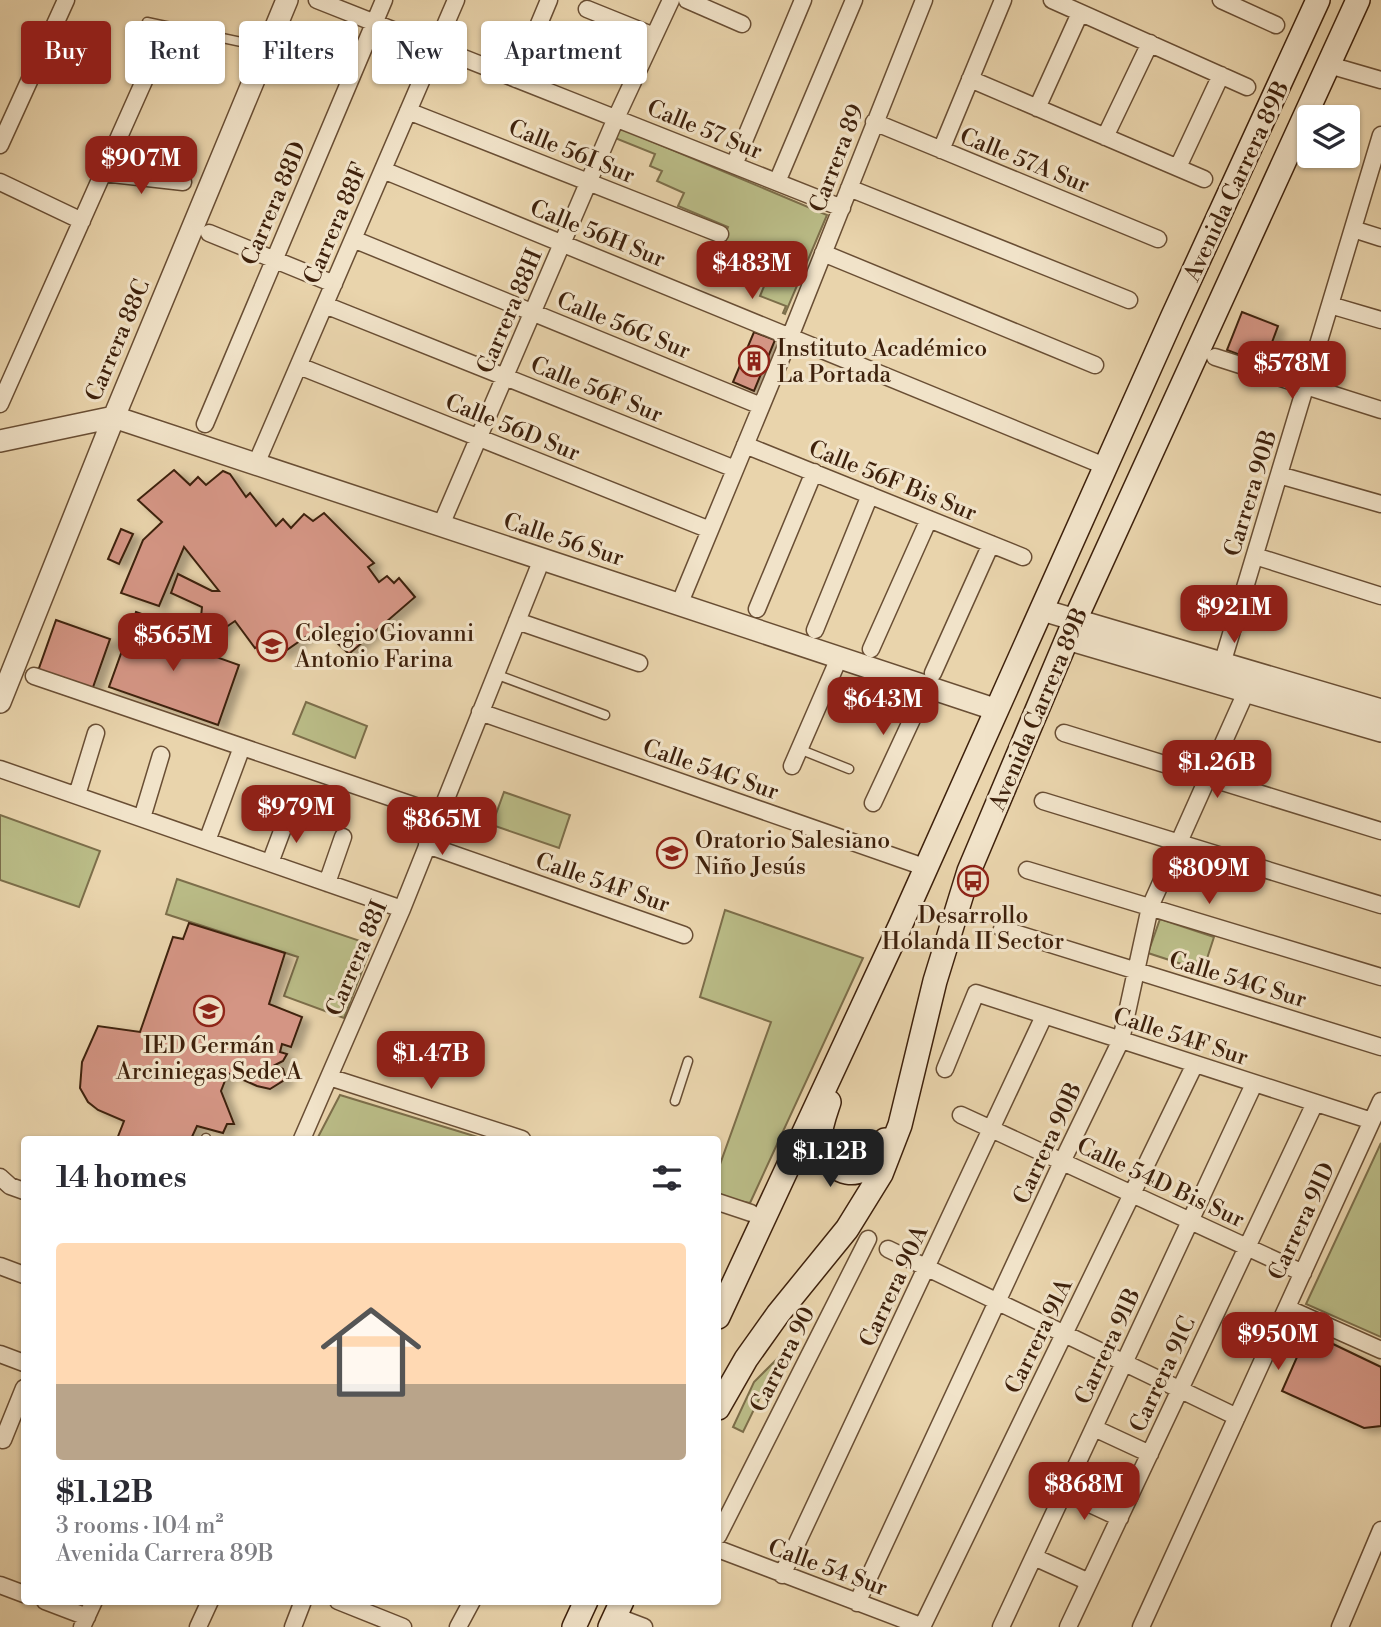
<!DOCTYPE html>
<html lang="en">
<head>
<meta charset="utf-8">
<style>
	body { margin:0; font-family:"Libre Bodoni",serif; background:#f7f7f7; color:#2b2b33; height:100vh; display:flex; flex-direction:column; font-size:26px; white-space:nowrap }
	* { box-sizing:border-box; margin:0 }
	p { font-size:23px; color:#7c7c81 }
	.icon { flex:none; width:38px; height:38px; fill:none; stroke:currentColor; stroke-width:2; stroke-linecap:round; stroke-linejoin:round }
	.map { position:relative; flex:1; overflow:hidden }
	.drawer { position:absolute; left:21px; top:1136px; width:700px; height:469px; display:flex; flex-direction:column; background:#fff; border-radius:7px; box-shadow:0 2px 5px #0004 }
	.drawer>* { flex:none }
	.banner { position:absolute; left:21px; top:21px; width:700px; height:63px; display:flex; gap:14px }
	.buttons { position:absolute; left:1297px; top:105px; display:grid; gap:14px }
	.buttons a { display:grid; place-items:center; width:63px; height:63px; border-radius:7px; background:#fff; box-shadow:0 2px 5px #0004; font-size:35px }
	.price { position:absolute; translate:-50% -60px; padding:0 16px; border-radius:14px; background:#8f2418; color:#fff; font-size:23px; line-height:46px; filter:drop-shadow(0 2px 4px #0008) }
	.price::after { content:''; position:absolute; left:50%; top:42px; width:21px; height:16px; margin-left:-10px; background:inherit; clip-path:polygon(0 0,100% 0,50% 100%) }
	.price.selected { background:#222; color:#fff }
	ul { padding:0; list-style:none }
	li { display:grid; align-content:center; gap:14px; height:371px; padding:0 35px }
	li span { display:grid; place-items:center; height:217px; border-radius:7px; color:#555 }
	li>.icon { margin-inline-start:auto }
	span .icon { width:126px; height:126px; fill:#fffc; stroke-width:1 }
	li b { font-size:30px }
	h2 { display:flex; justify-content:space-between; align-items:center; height:84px; padding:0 35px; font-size:30px }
	.tag { padding:0 24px; border-radius:7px; background:#fff; box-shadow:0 2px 5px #0004; font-size:24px; line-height:63px }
	.tag.selected { background:#8f2418; color:#fff }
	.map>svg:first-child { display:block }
	.green { fill:#babc87; stroke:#7c6e4a; stroke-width:2 }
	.building { fill:#d49584; stroke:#3e210c; stroke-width:2; filter:url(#shadow) }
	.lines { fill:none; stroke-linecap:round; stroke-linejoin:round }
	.service-casing { stroke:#694e34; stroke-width:11 }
	.minor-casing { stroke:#694e34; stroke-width:19 }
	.tertiary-casing { stroke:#694e34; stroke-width:24 }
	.secondary-casing { stroke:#3e210c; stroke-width:26 }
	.service { stroke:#f1e3c9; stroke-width:8 }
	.minor { stroke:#f1e3c9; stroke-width:16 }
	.tertiary { stroke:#f1e3c9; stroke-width:21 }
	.secondary { stroke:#f1e3c9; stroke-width:23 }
	.labels { text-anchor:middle; stroke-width:6; stroke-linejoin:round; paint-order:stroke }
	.street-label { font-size:23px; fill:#3e210c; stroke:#f1e3c9 }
	.poi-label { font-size:23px; fill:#3e210c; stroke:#f1e3c9; text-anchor:start }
</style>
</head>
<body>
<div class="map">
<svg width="1381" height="1627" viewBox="0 0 1381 1627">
	<defs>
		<filter id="shadow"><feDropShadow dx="8" dy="4.5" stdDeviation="3.5" flood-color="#0004"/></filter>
	</defs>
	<rect width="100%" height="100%" fill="#e9d4ac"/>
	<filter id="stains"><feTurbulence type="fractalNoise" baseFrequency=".00286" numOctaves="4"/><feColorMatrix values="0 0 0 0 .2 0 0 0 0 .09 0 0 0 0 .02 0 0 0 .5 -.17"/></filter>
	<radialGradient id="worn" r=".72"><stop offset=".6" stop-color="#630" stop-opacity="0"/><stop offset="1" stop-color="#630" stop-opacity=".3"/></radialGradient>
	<path class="green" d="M620 128 827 215 785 314 783 313 786 306 760 296 765 284 742 274 747 260 719 249 728 227 678 206 684 193 657 181 662 171 650 166 655 154 615 138Z
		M306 702 367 726 355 758 293 734Z
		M504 792 570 815 559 848 492 825Z
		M0 815 100 851 79 907 0 880Z
		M177 879 372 945 344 1018 284 996 298 957 166 914Z
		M725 910 863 958 750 1203 718 1197V1170L771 1022 700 997Z
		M1160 919 1214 937 1203 971 1148 953Z
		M340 1095 484 1139H317Z
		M1381 1143V1337L1306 1304Z
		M780 1356 743 1432 733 1427 754 1382Z"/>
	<path class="building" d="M1242 312 1278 326 1264 364 1227 350Z
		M754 332 775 340 754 391 733 382Z
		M174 470 190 485 198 477 206 485 223 471 230 474 246 497 250 493 276 526 283 519 291 528 304 514 313 521 324 513 374 563 368 567 379 582 387 576 394 583 399 578 415 597 349 654 320 627 281 654 270 637 255 648 235 621 213 636 196 624 201 617 202 607 171 593 178 574 212 591H219L184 547 159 606 121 593 143 540 162 522 138 500Z
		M121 529 133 534 119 564 108 559Z
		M136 612 162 621 157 636 239 665 218 725 109 687Z
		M56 620 110 639 92 690 38 671Z
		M189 923 285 953 269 1004 302 1017 291 1047 282 1044 280 1052 287 1054 283 1061 275 1065 283 1069 286 1079 270 1089 257 1086 228 1073 221 1091 234 1124H227L223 1133 197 1126 191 1139H117L124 1121 98 1110 88 1102 80 1088 82 1062 98 1026 140 1032 173 937 183 939Z
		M1308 1332 1381 1367V1426L1364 1428 1282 1391Z"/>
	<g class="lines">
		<g class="service-casing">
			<path id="service" d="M147 22 265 47
				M495 674 605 715
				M799 749 849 769
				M675 1101 688 1061
				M206 1139V1138"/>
		</g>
		<g class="minor-casing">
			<path id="minor" d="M317 0 842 208
				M687 0 742 24
				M1052 0 1247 87
				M1221 0 1276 25
				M587 9 654 36
				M1329 65 1381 80
				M516 79 549 0
				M970 79 1204 179
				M1037 108 1080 13
				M408 111 720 234
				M874 122 1158 239
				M1105 137 1150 43
				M0 145 66 0
				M941 150 1003 0
				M734 165 803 0
				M1178 167 1221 75
				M383 170 1107 467
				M103 173 183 182
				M0 182 82 221
				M777 182 854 0
				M849 188 1129 300
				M1353 229 1381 238
				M209 233 334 284
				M353 239 761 406
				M823 253 1095 365
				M325 305 735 469
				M1330 305 1381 320
				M1215 357 1381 410
				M299 366 710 530
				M0 404 148 72
				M205 424 384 0
				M745 445 1023 557
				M256 464 456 0
				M1279 475 1381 504
				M441 525 616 118 671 0
				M1255 556 1381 596
				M679 605 790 337 924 0
				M757 609 814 472
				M517 621 639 663
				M815 630 870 495
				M871 649 929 519
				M1222 664 1381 135
				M933 673 991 544
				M34 676 439 814
				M480 712 927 868
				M1064 733 1381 831
				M792 766 839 658
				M0 769 402 909
				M77 795 96 733
				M1043 801 1381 905
				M873 803 927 687
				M142 818 161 755
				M207 841 242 747
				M427 845 684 935
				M270 863 288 815
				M1027 870 1381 977
				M327 883 343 837
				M1002 929 1381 1047
				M945 1069 976 993 1372 1121
				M329 1077 522 1139
				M961 1115 1303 1273
				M302 1139 402 909 542 559
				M0 1177 10 1186 24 1191
				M718 1202 751 1213
				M888 1249 1237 1417
				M0 1266 24 1275
				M1287 1308 1381 1350
				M0 1354 24 1363
				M1094 1428 1150 1454
				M3 1440 24 1388
				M1064 1492 1120 1518
				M718 1536 868 1239
				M718 1549 923 1627
				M1034 1557 1089 1582
				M782 1575 1044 1016
				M0 1585 24 1594
				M45 1601 87 1617
				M338 1601 403 1627
				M857 1603 1062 1162 1121 1040 1150 907 1246 692
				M615 1616 644 1627
				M82 1627 94 1601
				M198 1627 210 1601
				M293 1627 303 1601
				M458 1627 472 1601
				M922 1627 1195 1064
				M1001 1627 1254 1084
				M1068 1627 1315 1103
				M1141 1627 1381 1101
				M1340 1627 1381 1530"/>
		</g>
		<g class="tertiary-casing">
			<path id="tertiary" d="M114 417 997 710
				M0 441 114 417
				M1042 610 1381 710
				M1067 639 1381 731
				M0 702 114 417 287 0"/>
		</g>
		<g class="secondary-casing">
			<path id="secondary" d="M829 1102C825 1114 820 1127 820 1139 821 1159 842 1180 862 1170 873 1164 880 1151 885 1140
				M718 1317 900 926 1172 318 1318 0
				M718 1408 746 1359 778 1314 847 1229 881 1174 900 1125 935 981 969 871 1075 620 1358 0
				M574 1627 586 1601
				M610 1627 622 1601"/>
		</g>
		<use href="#service" class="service"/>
		<use href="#minor" class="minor"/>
		<use href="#tertiary" class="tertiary"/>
		<use href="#secondary" class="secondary"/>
	</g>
	<defs>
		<g id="building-ring" transform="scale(1.575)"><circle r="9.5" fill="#f1e3c9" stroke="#8f2418" stroke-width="1.5"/><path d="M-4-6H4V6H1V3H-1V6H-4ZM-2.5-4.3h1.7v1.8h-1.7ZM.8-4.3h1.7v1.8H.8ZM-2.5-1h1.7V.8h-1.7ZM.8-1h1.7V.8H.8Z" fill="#8f2418"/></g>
		<g id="school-ring" transform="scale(1.575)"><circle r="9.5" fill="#f1e3c9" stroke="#8f2418" stroke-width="1.5"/><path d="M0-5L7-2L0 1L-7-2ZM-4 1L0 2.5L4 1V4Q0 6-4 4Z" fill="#8f2418"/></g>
		<g id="bus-ring" transform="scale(1.575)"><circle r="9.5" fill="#f1e3c9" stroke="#8f2418" stroke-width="1.5"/><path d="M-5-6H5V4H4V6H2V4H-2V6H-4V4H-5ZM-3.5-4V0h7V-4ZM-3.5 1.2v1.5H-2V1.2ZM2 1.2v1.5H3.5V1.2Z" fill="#8f2418"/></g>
	</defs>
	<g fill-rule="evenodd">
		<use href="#building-ring" x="754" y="361"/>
		<use href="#school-ring" x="272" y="646"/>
		<use href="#school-ring" x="672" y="853"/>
		<use href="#bus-ring" x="973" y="881"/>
		<use href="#school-ring" x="209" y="1011"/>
	</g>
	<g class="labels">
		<g class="street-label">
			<text transform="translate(705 129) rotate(22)" y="8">Calle 57 Sur</text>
			<text transform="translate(572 151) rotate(22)" y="8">Calle 56I Sur</text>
			<text transform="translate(836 158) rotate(-69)" y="8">Carrera 89</text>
			<text transform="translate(1025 160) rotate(22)" y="8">Calle 57A Sur</text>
			<text transform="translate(1236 181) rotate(-65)" y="8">Avenida Carrera 89B</text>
			<text transform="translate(273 203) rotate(-67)" y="8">Carrera 88D</text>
			<text transform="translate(335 223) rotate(-67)" y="8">Carrera 88F</text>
			<text transform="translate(598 233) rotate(22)" y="8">Calle 56H Sur</text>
			<text transform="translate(509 311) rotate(-67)" y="8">Carrera 88H</text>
			<text transform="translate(624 325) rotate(22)" y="8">Calle 56G Sur</text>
			<text transform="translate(117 340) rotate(-67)" y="8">Carrera 88C</text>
			<text transform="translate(597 389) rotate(22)" y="8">Calle 56F Sur</text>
			<text transform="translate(513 427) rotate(22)" y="8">Calle 56D Sur</text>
			<text transform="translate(893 480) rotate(22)" y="8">Calle 56F Bis Sur</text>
			<text transform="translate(1250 493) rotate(-73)" y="8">Carrera 90B</text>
			<text transform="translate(564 539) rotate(18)" y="8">Calle 56 Sur</text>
			<text transform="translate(1038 709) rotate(-67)" y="8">Avenida Carrera 89B</text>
			<text transform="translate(711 769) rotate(19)" y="8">Calle 54G Sur</text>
			<text transform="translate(603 882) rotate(19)" y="8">Calle 54F Sur</text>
			<text transform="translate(356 958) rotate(-67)" y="8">Carrera 88I</text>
			<text transform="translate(1238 979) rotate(17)" y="8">Calle 54G Sur</text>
			<text transform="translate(1181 1036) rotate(18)" y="8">Calle 54F Sur</text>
			<text transform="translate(1047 1143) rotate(-65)" y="8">Carrera 90B</text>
			<text transform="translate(1161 1182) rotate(25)" y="8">Calle 54D Bis Sur</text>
			<text transform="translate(1301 1221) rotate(-65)" y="8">Carrera 91D</text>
			<text transform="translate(893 1286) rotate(-65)" y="8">Carrera 90A</text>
			<text transform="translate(1038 1336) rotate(-64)" y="8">Carrera 91A</text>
			<text transform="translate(1107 1346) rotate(-65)" y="8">Carrera 91B</text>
			<text transform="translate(782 1359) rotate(-63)" y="8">Carrera 90</text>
			<text transform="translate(1162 1374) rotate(-65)" y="8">Carrera 91C</text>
			<text transform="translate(828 1567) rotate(20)" y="8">Calle 54 Sur</text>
		</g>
		<g class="poi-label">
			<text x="777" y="356">Instituto Académico<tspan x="777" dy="26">La Portada</tspan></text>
			<text x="295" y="641">Colegio Giovanni<tspan x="295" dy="26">Antonio Farina</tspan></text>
			<text x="695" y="848">Oratorio Salesiano<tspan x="695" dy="26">Niño Jesús</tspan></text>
			<text x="973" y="923" text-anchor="middle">Desarrollo<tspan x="973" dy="26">Holanda II Sector</tspan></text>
			<text x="209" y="1053" text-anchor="middle">IED Germán<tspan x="209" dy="26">Arciniegas Sede A</tspan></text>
		</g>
	</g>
	<rect width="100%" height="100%" filter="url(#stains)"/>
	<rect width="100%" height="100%" fill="url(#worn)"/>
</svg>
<div class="buttons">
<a><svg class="icon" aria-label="layers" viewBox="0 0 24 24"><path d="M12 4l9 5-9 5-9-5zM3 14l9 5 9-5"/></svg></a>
</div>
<b class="price" style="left:141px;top:196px">$907M</b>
<b class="price" style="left:752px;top:301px">$483M</b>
<b class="price" style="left:1292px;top:401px">$578M</b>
<b class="price" style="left:1234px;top:645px">$921M</b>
<b class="price" style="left:173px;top:673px">$565M</b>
<b class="price" style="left:883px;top:737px">$643M</b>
<b class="price" style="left:1217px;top:800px">$1.26B</b>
<b class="price" style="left:296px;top:845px">$979M</b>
<b class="price" style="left:442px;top:857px">$865M</b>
<b class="price" style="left:1209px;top:906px">$809M</b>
<b class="price" style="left:431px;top:1091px">$1.47B</b>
<b class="price selected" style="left:830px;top:1189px">$1.12B</b>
<b class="price" style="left:1278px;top:1372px">$950M</b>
<b class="price" style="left:1084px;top:1522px">$868M</b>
<div class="banner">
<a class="tag selected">Buy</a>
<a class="tag">Rent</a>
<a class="tag">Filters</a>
<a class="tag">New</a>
<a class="tag">Apartment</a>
</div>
<section class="drawer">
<h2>14 homes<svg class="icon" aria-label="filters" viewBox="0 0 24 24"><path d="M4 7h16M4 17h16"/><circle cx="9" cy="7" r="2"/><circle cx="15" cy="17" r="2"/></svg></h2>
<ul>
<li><span style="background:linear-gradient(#ffd9b3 65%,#b9a48a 0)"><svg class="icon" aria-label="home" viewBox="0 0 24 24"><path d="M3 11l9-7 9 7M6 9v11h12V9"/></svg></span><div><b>$1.12B</b><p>3 rooms · 104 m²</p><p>Avenida Carrera 89B</p></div></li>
</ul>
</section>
</div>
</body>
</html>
